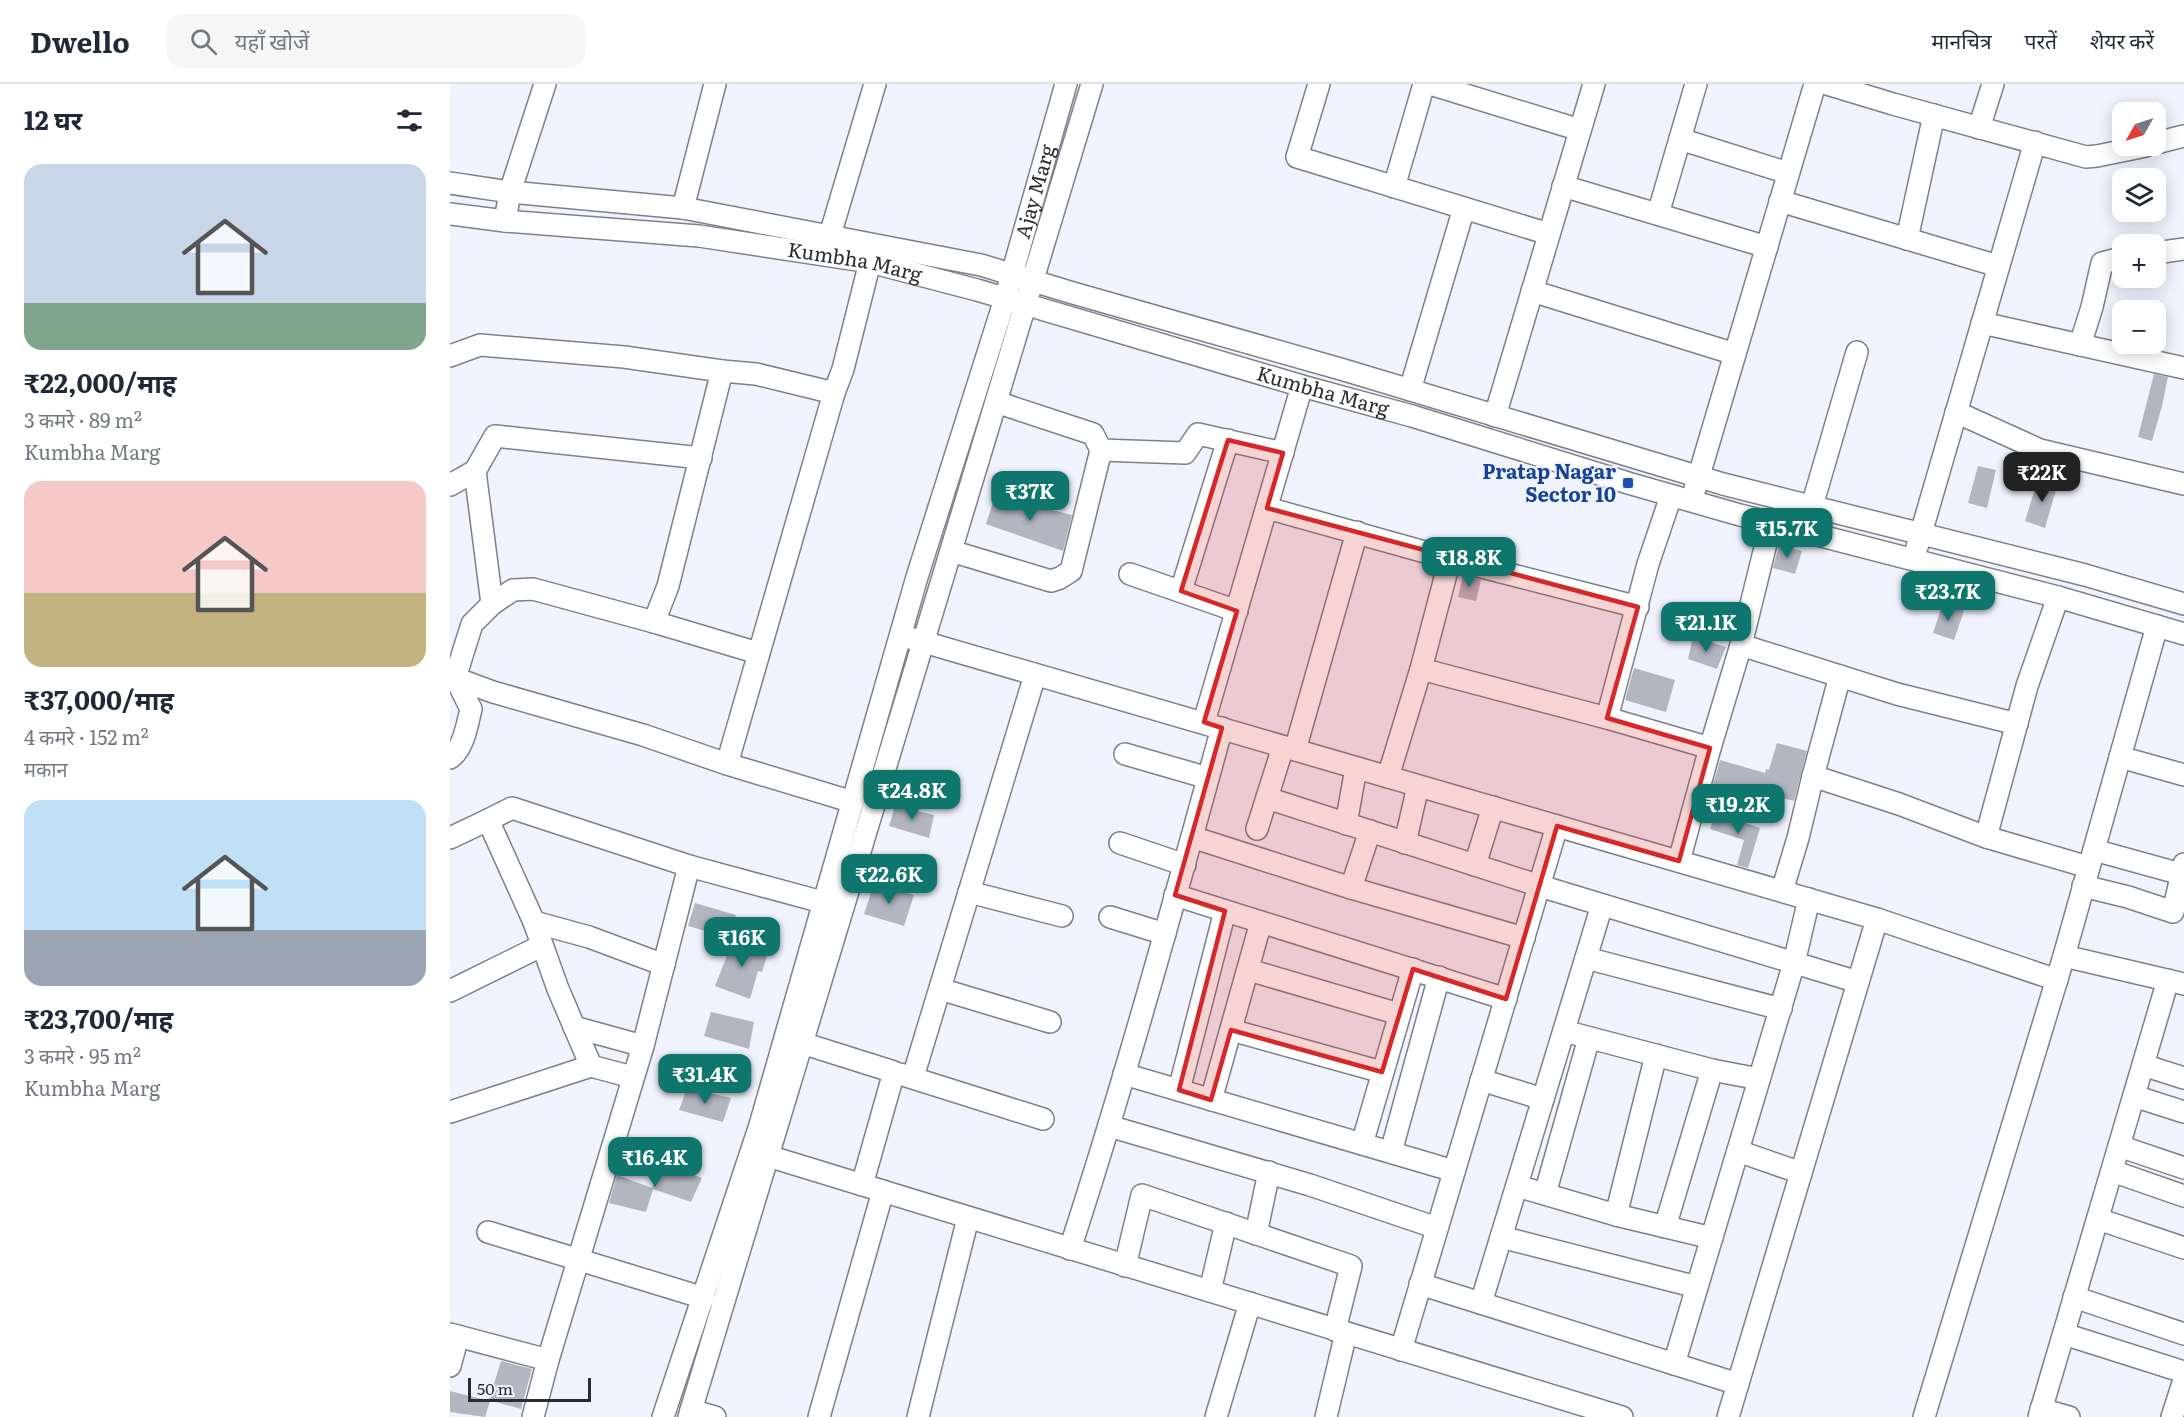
<!DOCTYPE html>
<html lang="hi">
<head>
<meta charset="utf-8">
<style>
	body { margin:0; font-family:Literata,"Noto Sans Devanagari",serif; background:#f6f6f7; color:#1f2937; height:100vh; display:flex; flex-direction:column; font-size:22px; white-space:nowrap }
	* { box-sizing:border-box; margin:0 }
	p { font-size:20px; color:#747a83 }
	.icon { flex:none; width:33px; height:33px; fill:none; stroke:currentColor; stroke-width:2; stroke-linecap:round; stroke-linejoin:round }
	.map { position:relative; flex:1; overflow:hidden }
	.sheet { display:flex; flex-direction:column; background:#fff; width:450px }
	.sheet>* { flex:none }
	.needle { width:39px; rotate:231deg }
	.tools { position:absolute; left:1662px; top:18px; display:grid; gap:12px }
	.tools a { display:grid; place-items:center; width:54px; height:54px; border-radius:12px; background:#fff; box-shadow:0 3px 15px #0003; font-size:30px }
	.scale { position:absolute; left:18px; bottom:15px; width:123px; box-sizing:border-box; padding-left:6px; border:3px solid #2b2c30; border-top:0; font-size:16px; line-height:21px; white-space:nowrap; color:#2b2c30; -webkit-text-stroke:4px #f0f3fe; paint-order:stroke }
	.price { position:absolute; translate:-50% -51px; padding:0 14px; border-radius:12px; background:#0f766e; color:#fff; font-size:20px; line-height:39px; filter:drop-shadow(0 2px 3px #0008) }
	.price::after { content:''; position:absolute; left:50%; top:36px; width:18px; height:14px; margin-left:-9px; background:inherit; clip-path:polygon(0 0,100% 0,50% 100%) }
	.price.on { background:#222; color:#fff }
	ul { padding:0; list-style:none }
	li { display:grid; align-content:center; gap:12px; height:318px; padding:0 24px }
	li span { display:grid; place-items:center; height:186px; border-radius:18px; color:#555 }
	li>.icon { margin-inline-start:auto }
	span .icon { width:108px; height:108px; fill:#fffc; stroke-width:1 }
	li b { font-size:26px }
	h2 { display:flex; justify-content:space-between; align-items:center; height:72px; padding:0 24px; font-size:26px }
	header { display:flex; align-items:center; gap:36px; box-sizing:border-box; height:84px; padding:0 30px; background:#fff; border-bottom:2px solid #e0e1e3 }
	header strong { font-size:28px }
	nav { display:flex; gap:33px; margin-inline-start:auto; font-size:21px }
	.search { width:420px; height:54px; background:#f6f6f7; display:flex; align-items:center; gap:15px; box-sizing:border-box; padding:0 21px; border-radius:18px; color:#747a83; font-size:22px }
	main { display:flex; flex:1; min-height:0 }
	.map>svg:first-child { display:block }
	.building { fill:#b3b6c0 }
	.lines { fill:none; stroke-linecap:round; stroke-linejoin:round }
	.minor-casing { stroke:#7d808a; stroke-width:24 }
	.minor { stroke:#fff; stroke-width:21 }
	.marked { fill:#d62828; fill-opacity:0.2; stroke:#d62828; stroke-width:4.5; stroke-linejoin:round }
	.transit-dot { fill:#1a4fb4; stroke:#f0f3fe; stroke-width:2 }
	.labels { text-anchor:middle; stroke-width:4.5; stroke-linejoin:round; paint-order:stroke }
	.street-label { font-size:20px; fill:#2b2c30; stroke:#f0f3fe }
	.transit-label { font-size:20px; font-weight:bold; fill:#164399; stroke:#f0f3fe; text-anchor:end }
</style>
</head>
<body>
<header>
<strong>Dwello</strong>
<div class="search"><svg class="icon" aria-label="search" viewBox="0 0 24 24"><circle cx="10" cy="10" r="6"/><path d="M15 15l6 6"/></svg>यहाँ खोजें</div>
<nav><a>मानचित्र</a><a>परतें</a><a>शेयर करें</a></nav>
</header>
<main>
<section class="sheet">
<h2>12 घर<svg class="icon" aria-label="filters" viewBox="0 0 24 24"><path d="M4 7h16M4 17h16"/><circle cx="9" cy="7" r="2"/><circle cx="15" cy="17" r="2"/></svg></h2>
<ul>
<li><span style="background:linear-gradient(#c9d6e8 75%,#7fa58c 0)"><svg class="icon" aria-label="home" viewBox="0 0 24 24"><path d="M3 11l9-7 9 7M6 9v11h12V9"/></svg></span><div><b>₹22,000/माह</b><p>3 कमरे · 89 m²</p><p>Kumbha Marg</p></div></li>
<li><span style="background:linear-gradient(#f6c9c9 60%,#c2b280 0)"><svg class="icon" aria-label="home" viewBox="0 0 24 24"><path d="M3 11l9-7 9 7M6 9v11h12V9"/></svg></span><div><b>₹37,000/माह</b><p>4 कमरे · 152 m²</p><p>मकान</p></div></li>
<li><span style="background:linear-gradient(#bfe0f5 70%,#9aa5b1 0)"><svg class="icon" aria-label="home" viewBox="0 0 24 24"><path d="M3 11l9-7 9 7M6 9v11h12V9"/></svg></span><div><b>₹23,700/माह</b><p>3 कमरे · 95 m²</p><p>Kumbha Marg</p></div></li>
</ul>
</section>
<div class="map">
<svg width="1734" height="1333" viewBox="0 0 1734 1333">
	<rect width="100%" height="100%" fill="#f0f3fe"/>
	<path class="building" d="M1704 290 1718 293 1712 322 1702 357 1688 353Z
		M1528 382 1546 386 1537 424 1518 419Z
		M1588 395 1608 399 1595 444 1575 437Z
		M545 412 622 431 613 467 536 440Z
		M1329 461 1352 467 1345 490 1323 484Z
		M1013 491 1031 496 1026 517 1008 513Z
		M1493 519 1514 527 1504 556 1483 549Z
		M1243 553 1276 563 1267 585 1238 575Z
		M1184 584 1225 596 1216 628 1175 616Z
		M1327 659 1357 667 1344 717 1304 706 1302 711 1263 701 1270 676 1315 689 1316 685 1319 686Z
		M445 722 484 731 479 754 439 742Z
		M1266 729 1310 744 1298 784 1287 781 1294 756 1260 745Z
		M424 800 464 811 454 842 414 830Z
		M245 819 286 831 280 854 238 842Z
		M284 854 319 865 312 888 308 887 300 915 265 902Z
		M261 928 304 938 299 965 254 952Z
		M237 1004 281 1014 273 1038 229 1026Z
		M211 1079 252 1094 241 1118 203 1105 196 1128 159 1119 167 1091 202 1104Z
		M51 1277 82 1285 71 1325 39 1316Z
		M0 1307 40 1317 35 1333 0 1328Z"/>
	<g class="lines">
		<g class="minor-casing">
			<g id="minor">
				<path d="M869 0 847 73 1099 150"/>
				<path d="M980 0 1130 46"/>
				<path d="M1377 0 1443 20 1636 73 1647 72 1696 62"/>
				<path d="M1529 44 1543 0"/>
				<path d="M1230 55 1338 89"/>
				<path d="M1706 59 1734 52"/>
				<path d="M0 99 60 108 233 124 531 181 623 209 894 286 1273 400 1635 491 1734 520"/>
				<path d="M1113 102 1317 163"/>
				<path d="M944 103 974 0"/>
				<path d="M1330 117 1548 182"/>
				<path d="M233 124 265 0"/>
				<path id="s1" d="M0 130 55 137 249 152 420 178 527 206 852 302 962 332 1178 399 1290 431 1608 513 1734 550"/>
				<path d="M1208 130 1246 0"/>
				<path d="M55 137 60 108 95 0"/>
				<path d="M380 151 425 0"/>
				<path d="M1457 155 1484 31"/>
				<path d="M1706 169 1734 165"/>
				<path d="M1082 207 1285 270"/>
				<path d="M1532 239 1734 284"/>
				<path d="M1630 261 1642 223 1652 179 1672 174"/>
				<path d="M0 272 30 261 174 273 272 287"/>
				<path d="M960 306 1014 124"/>
				<path d="M1506 328 1590 366 1734 400"/>
				<path d="M1045 332 1144 0"/>
				<path d="M651 366 735 369 748 350 833 369"/>
				<path d="M25 387 42 520 22 540 5 594 43 608 193 651 277 680 403 718"/>
				<path d="M0 401 25 387 45 352 251 374"/>
				<path d="M1245 405 1365 0"/>
				<path d="M1221 412 1198 480 1157 634 1260 664"/>
				<path d="M1362 422 1407 268"/>
				<path d="M817 424 1000 475 1188 523"/>
				<path d="M1321 439 1291 561 1447 610 1567 640"/>
				<path d="M1467 463 1585 58"/>
				<path d="M501 467 601 497 610 494 621 487 651 366 643 350 546 318"/>
				<path d="M680 490 787 527"/>
				<path d="M731 507 778 356"/>
				<path d="M42 520 63 506 83 505 204 538 218 502 272 287 306 290 384 309 393 285 420 178"/>
				<path d="M204 538 308 569"/>
				<path d="M460 554 1427 835 1607 896"/>
				<path d="M971 585 1157 634"/>
				<path d="M754 638 852 302"/>
				<path d="M845 666 907 448"/>
				<path d="M675 670 758 694"/>
				<path d="M1670 673 1734 691"/>
				<path d="M0 674C14 664 17 641 21 625L3 589"/>
				<path d="M277 680 384 309"/>
				<path d="M1363 692 1390 592"/>
				<path d="M938 693 971 585 1000 475"/>
				<path d="M817 714 1090 802 1408 898"/>
				<path d="M896 740 906 684"/>
				<path d="M807 745 833 663"/>
				<path d="M742 753 901 804 1074 854"/>
				<path d="M1536 753 1638 783"/>
				<path d="M0 754 38 736"/>
				<path d="M670 759 735 781"/>
				<path d="M955 759 968 702"/>
				<path d="M1644 766 1731 790"/>
				<path d="M1229 777 1260 664 1291 561"/>
				<path d="M1025 781 1043 723"/>
				<path d="M1633 802 1678 813 1723 828 1734 780"/>
				<path d="M901 804 920 747"/>
				<path d="M1332 807 1348 754 1363 692 1449 720 1536 753 1577 602 1608 513"/>
				<path d="M519 808 612 832"/>
				<path d="M725 811 1056 915"/>
				<path d="M660 833 715 850"/>
				<path d="M84 838 139 853 214 881"/>
				<path d="M1614 872 1734 900"/>
				<path d="M1136 874 1331 925"/>
				<path d="M799 886 949 930"/>
				<path d="M490 905 600 938"/>
				<path d="M0 907 91 862"/>
				<path d="M124 943 193 962"/>
				<path d="M781 946 932 988"/>
				<path d="M1114 947 1262 986 1309 995"/>
				<path d="M352 959 444 988 412 1101"/>
				<path d="M1693 981 1734 994"/>
				<path d="M450 990 593 1035"/>
				<path d="M674 990 1004 1087"/>
				<path d="M182 993 141 982 108 905 84 838 38 736 62 724 239 782 387 822"/>
				<path d="M463 993 585 591"/>
				<path d="M1031 996 1093 1015"/>
				<path d="M729 1006 775 827"/>
				<path d="M1684 1012 1734 1028"/>
				<path d="M761 1016 811 838"/>
				<path d="M0 1028 141 982"/>
				<path d="M659 1042 860 1101 987 1144"/>
				<path d="M912 1060 963 885"/>
				<path d="M1669 1062 1734 1084"/>
				<path d="M1288 1067 1351 1089"/>
				<path d="M941 1068 989 893"/>
				<path d="M318 1072 1172 1333"/>
				<path d="M1662 1087 1734 1112"/>
				<path d="M1067 1102 1166 1131 1262 1154"/>
				<path d="M1095 1110 1139 954"/>
				<path d="M1166 1131 1206 971"/>
				<path d="M1648 1135 1734 1164"/>
				<path d="M1215 1143 1262 986"/>
				<path d="M38 1148 254 1214"/>
				<path d="M806 1150 819 1088"/>
				<path d="M1051 1153 1247 1203"/>
				<path d="M620 1165C676 993 724 818 772 644"/>
				<path d="M675 1182 692 1111 901 1182 885 1246"/>
				<path d="M970 1200 1288 1300"/>
				<path d="M760 1207 776 1139"/>
				<path d="M1624 1213 1734 1250"/>
				<path d="M1031 1219 1152 821"/>
				<path d="M0 1250 98 1276"/>
				<path d="M1614 1250 1734 1288"/>
				<path d="M951 1266 1107 742"/>
				<path d="M1224 1280 1344 879 1359 815"/>
				<path d="M0 1282 8 1252"/>
				<path d="M1591 1325 1619 1333"/>
				<path d="M241 1326 265 1333"/>
				<path d="M83 1333 98 1276 193 962 239 782"/>
				<path id="s2" d="M213 1333 310 1041 467 493 555 215 616 0"/>
				<path d="M239 1333 642 0"/>
				<path d="M369 1333 433 1107"/>
				<path d="M468 1333 518 1134"/>
				<path d="M766 1333 800 1219"/>
				<path d="M876 1333 896 1249"/>
				<path d="M1278 1333 1427 835"/>
				<path d="M1474 1333 1614 872 1707 542"/>
				<path d="M1589 1333 1718 896"/>
				<path d="M1722 1333 1734 1296"/>
			</g>
		</g>
		<use href="#minor" class="minor"/>
	</g>
	<path class="marked" d="M778 356 833 369 817 424 1188 523 1157 634 1260 664 1229 777 1107 742 1056 915 963 885 932 988 781 946 761 1016 729 1006 775 827 725 811 772 644 754 638 787 527 731 507Z"/>
	<rect class="transit-dot" x="1172" y="393" width="12" height="12" rx="3"/>
	<g class="labels">
		<g class="street-label">
			<text dy="7" stroke="none"><textPath href="#s2" startOffset="1281">Ajay Marg</textPath></text>
			<text dy="7" stroke="none"><textPath href="#s1" startOffset="408">Kumbha Marg</textPath></text>
			<text dy="7" stroke="none"><textPath href="#s1" startOffset="894">Kumbha Marg</textPath></text>
		</g>
		<g class="transit-label">
			<text x="1166" y="395">Pratap Nagar<tspan x="1166" dy="23">Sector 10</tspan></text>
		</g>
	</g>
</svg>
<div class="tools">
<a><svg class="needle" viewBox="-14 -14 28 28"><path d="M0-13l5 13h-10z" fill="#e53935"/><path d="M0 13l5-13h-10z" fill="#747a83"/></svg></a>
<a><svg class="icon" aria-label="layers" viewBox="0 0 24 24"><path d="M12 4l9 5-9 5-9-5zM3 14l9 5 9-5"/></svg></a>
<a>+</a>
<a>−</a>
</div>
<div class="scale">50 m</div>
<b class="price on" style="left:1592px;top:419px">₹22K</b>
<b class="price" style="left:580px;top:438px">₹37K</b>
<b class="price" style="left:1337px;top:475px">₹15.7K</b>
<b class="price" style="left:1019px;top:504px">₹18.8K</b>
<b class="price" style="left:1498px;top:538px">₹23.7K</b>
<b class="price" style="left:1256px;top:569px">₹21.1K</b>
<b class="price" style="left:462px;top:737px">₹24.8K</b>
<b class="price" style="left:1288px;top:751px">₹19.2K</b>
<b class="price" style="left:439px;top:821px">₹22.6K</b>
<b class="price" style="left:292px;top:884px">₹16K</b>
<b class="price" style="left:255px;top:1021px">₹31.4K</b>
<b class="price" style="left:205px;top:1104px">₹16.4K</b>
</div>
</main>
</body>
</html>
